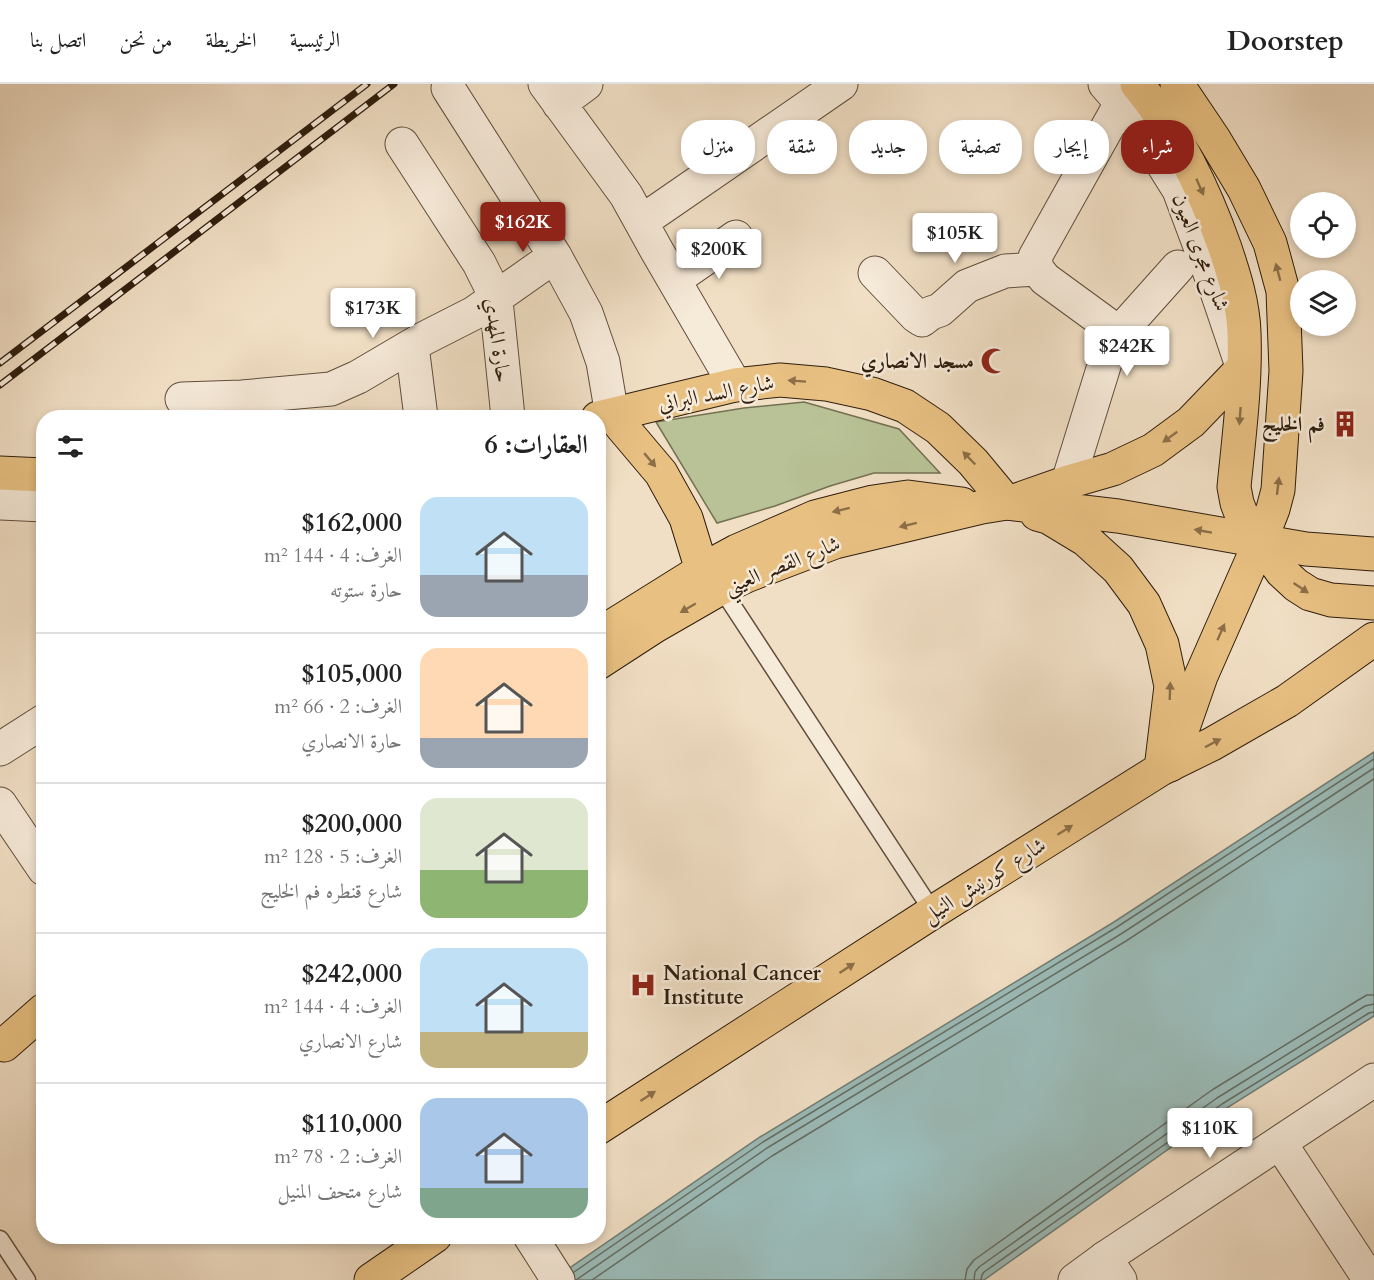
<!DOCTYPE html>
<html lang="ar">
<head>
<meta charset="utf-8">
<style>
	body { margin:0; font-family:Cardo,Amiri,serif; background:#f6f6f6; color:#222; direction:rtl; height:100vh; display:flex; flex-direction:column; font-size:22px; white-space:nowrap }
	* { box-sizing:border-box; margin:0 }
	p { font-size:20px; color:#767676 }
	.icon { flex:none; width:33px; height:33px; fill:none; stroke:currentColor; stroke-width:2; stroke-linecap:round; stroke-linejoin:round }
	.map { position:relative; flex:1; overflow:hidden; direction:ltr }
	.panel { position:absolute; left:36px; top:326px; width:570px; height:834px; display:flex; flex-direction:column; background:#fff; border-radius:24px; box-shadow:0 3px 9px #0003; direction:rtl }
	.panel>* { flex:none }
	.hud { position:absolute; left:624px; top:36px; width:570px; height:54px; direction:rtl; display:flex; gap:12px }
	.buttons { position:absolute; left:1290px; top:108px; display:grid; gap:12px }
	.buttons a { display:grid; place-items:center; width:66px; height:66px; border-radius:50%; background:#fff; box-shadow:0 3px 9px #0003; font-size:30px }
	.price { position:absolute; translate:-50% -51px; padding:0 14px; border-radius:6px; background:#fff; color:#222; font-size:20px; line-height:39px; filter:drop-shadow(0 2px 3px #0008) }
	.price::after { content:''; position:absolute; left:50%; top:36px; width:18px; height:14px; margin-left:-9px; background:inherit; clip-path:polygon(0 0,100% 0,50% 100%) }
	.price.selected { background:#8f2418; color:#fff }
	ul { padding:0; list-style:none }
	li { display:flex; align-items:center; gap:18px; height:150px; padding:0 18px }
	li+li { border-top:2px solid #e0e0e0 }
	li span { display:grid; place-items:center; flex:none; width:168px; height:120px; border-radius:18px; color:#555 }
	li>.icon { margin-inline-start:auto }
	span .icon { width:72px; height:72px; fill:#fffc; stroke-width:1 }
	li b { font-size:26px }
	h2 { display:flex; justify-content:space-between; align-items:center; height:72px; padding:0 18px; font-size:26px }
	.tag { padding:0 21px; border-radius:24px; background:#fff; box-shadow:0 3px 9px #0003; font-size:21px; line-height:54px }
	.tag.selected { background:#8f2418; color:#fff }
	header { display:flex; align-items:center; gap:36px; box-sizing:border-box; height:84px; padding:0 30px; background:#fff; border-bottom:2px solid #e0e0e0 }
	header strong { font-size:28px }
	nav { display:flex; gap:33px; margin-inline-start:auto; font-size:21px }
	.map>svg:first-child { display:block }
	.green { fill:#b8c296; stroke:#747052; stroke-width:1.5 }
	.water { fill:#9bbcb9; stroke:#707d75; stroke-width:1.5 }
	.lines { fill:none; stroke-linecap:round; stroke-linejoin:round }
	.shore { stroke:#656d64; stroke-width:1.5 }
	.service-casing { stroke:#604e3c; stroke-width:19 }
	.minor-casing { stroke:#604e3c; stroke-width:35 }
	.tertiary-casing { stroke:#604e3c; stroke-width:35 }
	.primary-casing { stroke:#2f1e0e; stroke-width:35 }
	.trunk-casing { stroke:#2f1e0e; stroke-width:35 }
	.service { stroke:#f6ead9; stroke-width:16 }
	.minor { stroke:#f6ead9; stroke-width:33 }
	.tertiary { stroke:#f6ead9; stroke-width:33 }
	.primary { stroke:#e8c082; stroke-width:33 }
	.trunk { stroke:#e8c082; stroke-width:33 }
	.rail-casing { stroke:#2f1e0e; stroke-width:7 }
	.rail { stroke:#f6ead9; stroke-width:4.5; stroke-dasharray:14; stroke-linecap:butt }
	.oneway { fill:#8c6f48 }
	.labels { text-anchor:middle; stroke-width:5; stroke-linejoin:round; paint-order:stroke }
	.street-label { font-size:21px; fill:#2f1e0e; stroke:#f6ead9 }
	.poi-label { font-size:21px; font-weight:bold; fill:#2f1e0e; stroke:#f6ead9; text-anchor:end }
</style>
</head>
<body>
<header>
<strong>Doorstep</strong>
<nav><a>الرئيسية</a><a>الخريطة</a><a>من نحن</a><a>اتصل بنا</a></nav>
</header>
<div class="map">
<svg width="1374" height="1196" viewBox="0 0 1374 1196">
	<rect width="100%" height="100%" fill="#f1dfc5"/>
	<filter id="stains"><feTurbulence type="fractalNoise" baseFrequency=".00333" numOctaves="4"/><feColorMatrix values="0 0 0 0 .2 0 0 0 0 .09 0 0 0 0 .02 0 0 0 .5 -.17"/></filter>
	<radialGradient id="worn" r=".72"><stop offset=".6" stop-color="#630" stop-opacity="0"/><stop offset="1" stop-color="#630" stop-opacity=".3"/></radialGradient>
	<path class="green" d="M804 318 899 345 940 389H874L830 402 775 422 717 439 656 338 744 324Z"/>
	<path class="water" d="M1374 668V932L1225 1025 984 1196H552L760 1053 1114 838Z"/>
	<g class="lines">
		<path class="shore" d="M574 1188 763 1058 1117 843 1374 675
			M576 1196 767 1064 1121 850 1374 684
			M592 1196 772 1072 1126 857 1374 695
			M965 1196 967 1185 974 1176 1212 1006 1360 915 1367 911H1374
			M974 1196 975 1188 979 1183 1217 1014 1365 922 1374 920
			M981 1196 982 1191 984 1188 1222 1020 1369 929 1374 928"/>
		<g class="service-casing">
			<path id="service" d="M721 504 933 828
				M0 1155 27 1196"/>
		</g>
		<g class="minor-casing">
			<path id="minor" d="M545 0 626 111 657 167 735 301
				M1105 0 1134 34 1179 106 1217 208 1241 279
				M448 4 555 172 586 229 603 278 612 331
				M559 20 586 0
				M402 60 479 179 492 205 497 226 508 333
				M641 138 841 0
				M875 189 916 232 922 236 931 229 940 226 967 202 1005 187 1037 185
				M674 196 736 153
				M1119 249 1045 195 1037 185 1035 173 1121 19
				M412 262 421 333
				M182 315 242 313 331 305 358 293 421 256 474 229 555 172
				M1068 398 1108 269 1119 249 1178 183
				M0 419 44 421
				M0 665 44 637
				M0 720 44 785
				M1280 1059 1370 1196
				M1105 1174 1120 1196"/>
		</g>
		<g class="tertiary-casing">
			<path id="tertiary" d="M530 1152 558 1196
				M1075 1196 1105 1174 1374 996"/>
		</g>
		<g class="primary-casing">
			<path id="primary" d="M1137 0C1177 48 1204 105 1225 164 1234 191 1243 219 1244 248 1246 299 1239 352 1234 403L1237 419 1242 432 1282 488 1296 501 1310 510 1331 516 1374 519
				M598 334 735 301 780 296 826 300 872 310 905 322 938 344 973 378 1007 419
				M0 389 44 391
				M1170 681 1201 592 1260 458 1273 425 1278 406 1286 287 1283 207 1270 159 1244 105 1214 55 1177 0"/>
		</g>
		<g class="trunk-casing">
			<path id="trunk" d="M612 331 661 389 686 434 702 486
				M1017 416 1068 398 1113 385 1153 366 1191 338 1243 284
				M1037 430 1048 433 1086 456 1118 485 1144 520 1162 560 1171 602 1161 685
				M598 551 702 486 737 467 815 433 873 418 908 413 962 420
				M598 579 655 542 721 504 746 492 835 458 982 423 1007 419 1118 432 1306 465 1374 470
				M4 961 44 926
				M598 1044 933 828 1161 685 1212 660 1287 617 1374 555
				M371 1196 435 1152"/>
		</g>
		<use href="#service" class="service"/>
		<use href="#minor" class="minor"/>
		<use href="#tertiary" class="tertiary"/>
		<use href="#primary" class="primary"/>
		<use href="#trunk" class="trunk"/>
		<g class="rail-casing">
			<path id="rail" d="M0 279 367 0
				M0 301 394 0"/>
		</g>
		<use href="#rail" class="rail"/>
	</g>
	<defs><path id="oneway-solid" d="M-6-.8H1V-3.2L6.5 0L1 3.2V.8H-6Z" transform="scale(1.5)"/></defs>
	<g class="oneway">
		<use href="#oneway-solid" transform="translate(1200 103) rotate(66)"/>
		<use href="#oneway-solid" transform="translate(1278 188) rotate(-105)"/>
		<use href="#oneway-solid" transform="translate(797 297) rotate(-176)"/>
		<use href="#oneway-solid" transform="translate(1240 332) rotate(94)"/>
		<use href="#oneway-solid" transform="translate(1170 353) rotate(144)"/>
		<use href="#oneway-solid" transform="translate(969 374) rotate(-134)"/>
		<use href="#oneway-solid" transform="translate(650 376) rotate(50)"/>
		<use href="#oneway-solid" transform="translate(1278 402) rotate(-83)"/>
		<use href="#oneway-solid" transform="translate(841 426) rotate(166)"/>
		<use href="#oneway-solid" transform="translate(908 441) rotate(166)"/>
		<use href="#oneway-solid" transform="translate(1203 447) rotate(-170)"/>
		<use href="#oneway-solid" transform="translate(1301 504) rotate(34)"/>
		<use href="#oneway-solid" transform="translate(688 524) rotate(150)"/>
		<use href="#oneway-solid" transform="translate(1221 548) rotate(-66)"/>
		<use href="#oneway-solid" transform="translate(1170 607) rotate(-88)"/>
		<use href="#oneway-solid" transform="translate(1213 659) rotate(-28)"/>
		<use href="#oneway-solid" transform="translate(1065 746) rotate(-32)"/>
		<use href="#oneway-solid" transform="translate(847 884) rotate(-33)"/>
		<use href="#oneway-solid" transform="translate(648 1012) rotate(-33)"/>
	</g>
	<defs>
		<g id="mosque-bare" transform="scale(2.07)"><path d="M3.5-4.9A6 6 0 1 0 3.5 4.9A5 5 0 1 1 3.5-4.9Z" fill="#8f2418" stroke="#f6ead9" stroke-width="2.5" paint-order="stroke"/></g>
		<g id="building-bare" transform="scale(2.07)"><path d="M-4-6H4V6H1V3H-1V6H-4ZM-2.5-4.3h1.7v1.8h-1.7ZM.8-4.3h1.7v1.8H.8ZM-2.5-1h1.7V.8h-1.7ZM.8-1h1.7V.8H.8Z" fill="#8f2418" stroke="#f6ead9" stroke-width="2.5" paint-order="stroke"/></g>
		<g id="hospital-bare" transform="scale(2.07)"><path d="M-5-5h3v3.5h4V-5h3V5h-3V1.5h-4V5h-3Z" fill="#8f2418" stroke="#f6ead9" stroke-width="2.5" paint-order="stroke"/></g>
	</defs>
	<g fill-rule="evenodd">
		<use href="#mosque-bare" x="994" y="277"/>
		<use href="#building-bare" x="1345" y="340"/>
		<use href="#hospital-bare" x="643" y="901"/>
	</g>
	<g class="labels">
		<g class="street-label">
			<text transform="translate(1201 168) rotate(69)" y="7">شارع مجرى العيون</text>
			<text transform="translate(498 256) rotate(82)" y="7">حارة المهدي</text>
			<text transform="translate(716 309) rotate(-11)" y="7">شارع السد البراني</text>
			<text transform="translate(782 481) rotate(-22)" y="7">شارع القصر العيني</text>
			<text transform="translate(984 796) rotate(-32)" y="7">شارع كورنيش النيل</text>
		</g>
		<g class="poi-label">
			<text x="974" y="284">مسجد الانصاري</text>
			<text x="1325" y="347">فم الخليج</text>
			<text x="663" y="896" text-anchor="start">National Cancer<tspan x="663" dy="24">Institute</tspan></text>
		</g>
	</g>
	<rect width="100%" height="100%" filter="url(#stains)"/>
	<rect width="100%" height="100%" fill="url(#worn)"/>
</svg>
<div class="buttons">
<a><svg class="icon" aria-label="locate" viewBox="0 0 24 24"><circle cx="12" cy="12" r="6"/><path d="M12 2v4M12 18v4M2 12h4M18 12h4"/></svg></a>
<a><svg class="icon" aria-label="layers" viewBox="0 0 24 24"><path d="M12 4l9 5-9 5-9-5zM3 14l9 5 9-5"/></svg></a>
</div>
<b class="price selected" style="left:523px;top:169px">$162K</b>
<b class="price" style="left:955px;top:180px">$105K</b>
<b class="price" style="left:719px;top:196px">$200K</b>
<b class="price" style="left:373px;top:255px">$173K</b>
<b class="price" style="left:1127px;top:293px">$242K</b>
<b class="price" style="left:1210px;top:1075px">$110K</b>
<div class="hud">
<a class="tag selected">شراء</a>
<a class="tag">إيجار</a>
<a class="tag">تصفية</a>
<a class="tag">جديد</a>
<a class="tag">شقة</a>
<a class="tag">منزل</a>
</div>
<section class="panel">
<h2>العقارات: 6<svg class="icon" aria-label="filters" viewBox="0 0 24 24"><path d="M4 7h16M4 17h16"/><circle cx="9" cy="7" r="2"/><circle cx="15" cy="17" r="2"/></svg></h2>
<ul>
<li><span style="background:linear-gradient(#bfe0f5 65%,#9aa5b1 0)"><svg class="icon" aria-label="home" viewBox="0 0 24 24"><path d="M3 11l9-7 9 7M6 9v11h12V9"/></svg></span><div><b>$162,000</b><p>الغرف: 4 · 144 m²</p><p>حارة ستوته</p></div></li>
<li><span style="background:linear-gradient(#ffd9b3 75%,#9aa5b1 0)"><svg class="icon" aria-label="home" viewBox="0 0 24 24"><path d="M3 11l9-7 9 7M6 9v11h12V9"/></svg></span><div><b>$105,000</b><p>الغرف: 2 · 66 m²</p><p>حارة الانصاري</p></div></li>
<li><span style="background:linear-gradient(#dfe7d0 60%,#8fb573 0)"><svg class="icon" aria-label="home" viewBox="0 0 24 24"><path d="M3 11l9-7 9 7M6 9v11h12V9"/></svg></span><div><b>$200,000</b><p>الغرف: 5 · 128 m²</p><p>شارع قنطره فم الخليج</p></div></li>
<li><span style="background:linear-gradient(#bfe0f5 70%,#c2b280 0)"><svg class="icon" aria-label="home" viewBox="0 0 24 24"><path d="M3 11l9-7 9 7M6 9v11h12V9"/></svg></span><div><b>$242,000</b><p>الغرف: 4 · 144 m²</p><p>شارع الانصاري</p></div></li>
<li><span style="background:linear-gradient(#a9c7e8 75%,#7fa58c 0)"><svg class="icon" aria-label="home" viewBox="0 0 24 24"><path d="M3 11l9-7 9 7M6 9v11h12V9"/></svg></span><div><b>$110,000</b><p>الغرف: 2 · 78 m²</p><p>شارع متحف المنيل</p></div></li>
</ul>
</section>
</div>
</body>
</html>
